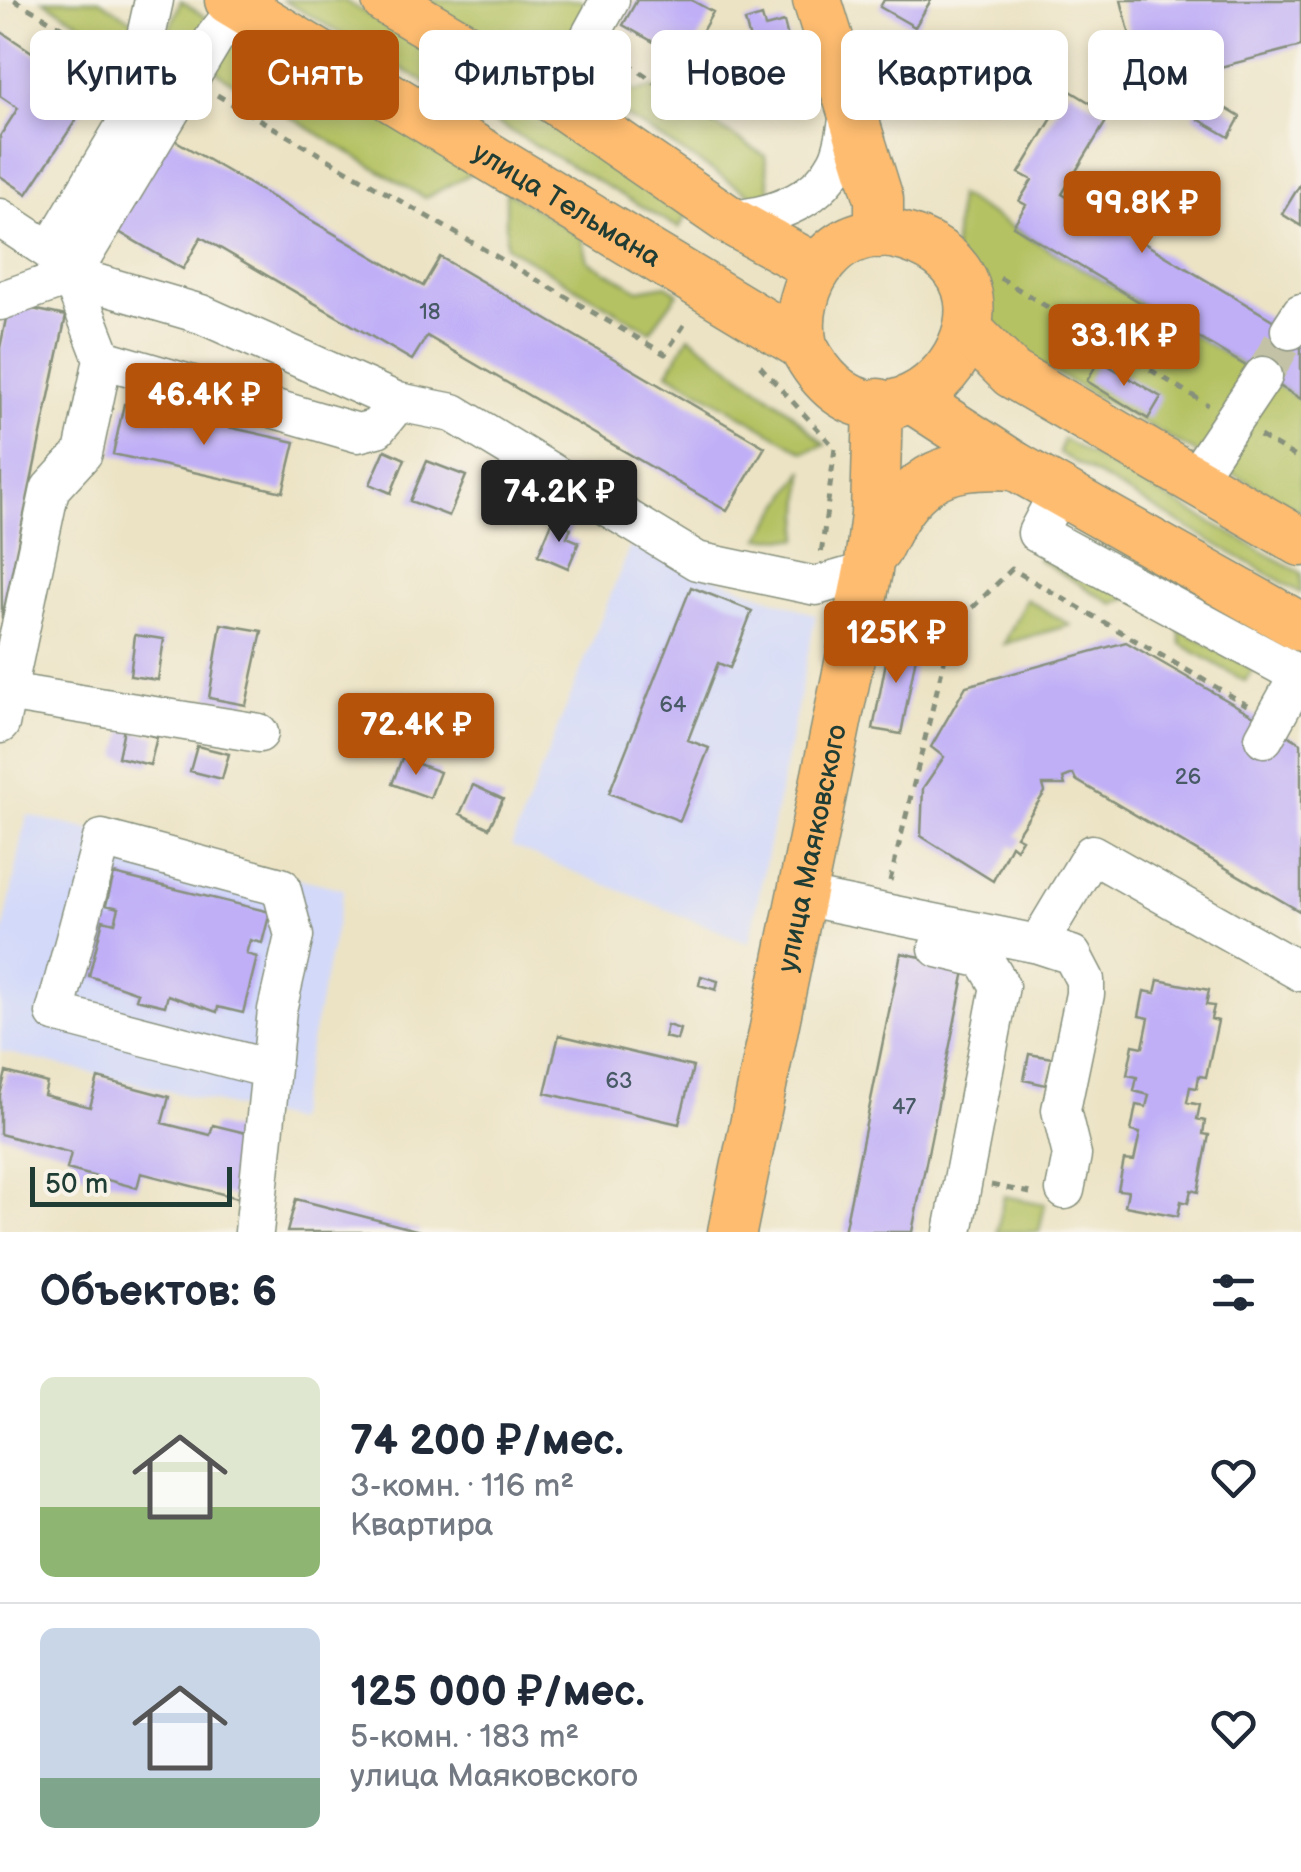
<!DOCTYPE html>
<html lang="ru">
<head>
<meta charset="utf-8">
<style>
	body { margin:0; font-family:"Balsamiq Sans",sans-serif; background:#f6f6f7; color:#1f2937; height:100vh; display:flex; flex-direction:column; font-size:38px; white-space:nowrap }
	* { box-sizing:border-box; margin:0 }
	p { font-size:32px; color:#747a83 }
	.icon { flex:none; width:55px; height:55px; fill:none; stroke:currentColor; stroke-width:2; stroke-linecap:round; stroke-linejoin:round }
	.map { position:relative; height:1232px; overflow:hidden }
	.sheet { display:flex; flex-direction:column; background:#fff; flex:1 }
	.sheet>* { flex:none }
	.banner { position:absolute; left:30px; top:30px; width:1242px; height:90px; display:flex; gap:20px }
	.scale { position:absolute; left:30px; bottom:25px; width:202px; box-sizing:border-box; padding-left:10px; border:5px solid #1f3d34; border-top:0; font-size:28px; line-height:35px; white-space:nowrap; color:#1f3d34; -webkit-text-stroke:8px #f7f3e8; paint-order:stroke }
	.price { position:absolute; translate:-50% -85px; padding:0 22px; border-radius:10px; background:#b45309; color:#fff; font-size:32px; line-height:65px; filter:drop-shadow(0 2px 5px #0008) }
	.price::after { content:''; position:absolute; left:50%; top:60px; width:30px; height:22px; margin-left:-15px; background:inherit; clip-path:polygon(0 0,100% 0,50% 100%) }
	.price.active { background:#222; color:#fff }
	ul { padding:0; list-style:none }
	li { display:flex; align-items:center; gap:30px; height:250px; padding:0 40px }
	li+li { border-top:2px solid #e0e1e3 }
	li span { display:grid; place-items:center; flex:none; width:280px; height:200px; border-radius:15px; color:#555 }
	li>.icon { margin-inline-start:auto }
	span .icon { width:120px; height:120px; fill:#fffc; stroke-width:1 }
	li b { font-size:42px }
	h2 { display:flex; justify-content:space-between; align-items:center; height:120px; padding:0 40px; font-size:42px }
	.pill { padding:0 35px; border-radius:15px; background:#fff; box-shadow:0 5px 15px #0003; font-size:35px; line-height:90px }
	.pill.active { background:#b45309; color:#fff }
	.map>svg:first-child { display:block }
	.built { fill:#d3d9f9 }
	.green { fill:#b5c264; stroke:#6a804c; stroke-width:2.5 }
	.building { fill:#c0aff7 }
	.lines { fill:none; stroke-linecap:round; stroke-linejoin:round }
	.minor-tunnel { stroke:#c3c2a7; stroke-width:38; stroke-dasharray:38 19; stroke-linecap:butt }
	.minor-casing { stroke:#86907c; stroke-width:41 }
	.major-casing { stroke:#86907c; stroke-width:51 }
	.path { stroke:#86907c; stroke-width:5; stroke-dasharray:8 8; stroke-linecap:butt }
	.minor { stroke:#fff; stroke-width:38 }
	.major { stroke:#fdbc70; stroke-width:48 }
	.labels { text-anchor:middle; stroke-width:10; stroke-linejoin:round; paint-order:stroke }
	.number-label { font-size:22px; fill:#475a65 }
	.street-label { font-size:28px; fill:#1f3d34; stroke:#f7f3e8 }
</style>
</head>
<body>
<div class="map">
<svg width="1301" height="1232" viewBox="0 0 1301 1232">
	<rect width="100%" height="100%" fill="#f7f3e8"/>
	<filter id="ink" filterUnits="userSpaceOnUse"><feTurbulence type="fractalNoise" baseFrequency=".01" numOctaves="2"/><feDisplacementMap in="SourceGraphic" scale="20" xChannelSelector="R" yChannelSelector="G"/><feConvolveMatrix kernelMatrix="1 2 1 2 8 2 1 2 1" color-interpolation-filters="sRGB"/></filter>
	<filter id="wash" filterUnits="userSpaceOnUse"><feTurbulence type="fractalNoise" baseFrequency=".0048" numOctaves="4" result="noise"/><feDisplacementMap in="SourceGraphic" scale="40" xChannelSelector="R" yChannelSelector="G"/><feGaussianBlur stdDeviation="2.25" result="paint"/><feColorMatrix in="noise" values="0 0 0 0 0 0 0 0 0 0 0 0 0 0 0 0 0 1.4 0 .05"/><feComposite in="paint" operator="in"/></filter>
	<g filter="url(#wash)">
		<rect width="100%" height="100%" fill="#ece3c4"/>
		<path class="built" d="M630 546 816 615 749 943 511 846Z
			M27 815 344 889 294 1121 0 1051V948Z"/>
		<path class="green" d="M43 0H99L137 23 129 52Z
			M283 0H343L694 203 679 228Z
			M418 0H580L590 6 548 79Z
			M181 1 211 21 82 239Z
			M232 30 474 172 425 198 222 76 210 64Z
			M599 71 635 92 655 87 765 156 772 208 602 101Z
			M506 191 582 237 588 261 639 290 666 285 678 293 650 331 506 246Z
			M958 195 1301 399V512L1004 344 953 262Z
			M689 336 787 409 825 445 804 452 668 372Z
			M1063 439 1301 573V593L1059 453Z
			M804 470 799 539 760 538Z
			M1045 548 1129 597 1113 604 1038 559Z
			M1026 599 1070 625 1004 644Z
			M1179 628 1254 669 1245 681 1181 644Z
			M1004 1196 1045 1204 1039 1232H997Z"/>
		<g id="blocks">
			<path class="building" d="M637 0H691L713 12 686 60 623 25Z
				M884 0H931L915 27 880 7Z
				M1121 0H1301V46L1143 87Z
				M762 16 765 27 784 22 792 53 756 62 745 21Z
				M0 31 94 93 27 194 0 176V136L18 108 0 96Z
				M1069 90 1110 115 1062 194 1301 337V399L1013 226 1026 205 1019 201 1032 180 1019 173Z
				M1205 96 1240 117 1229 137 1193 116Z
				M166 135 423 286 440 257 765 447 727 511 427 336 412 360 201 237 183 269 112 228Z
				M1301 183V226L1282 214Z
				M9 304 66 316 2 619 0 348Z
				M1099 360 1161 397 1148 419 1087 381Z
				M124 404 295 442 283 492 113 454Z
				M385 450 405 459 391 493 370 484Z
				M427 461 466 476 449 516 410 501Z
				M553 520 571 528 567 537 579 542 568 568 538 555Z
				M691 587 752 611 730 668 718 663 688 740 709 748 680 821 609 793Z
				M221 624 262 631 246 705 209 698Z
				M135 635 164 639 158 680 130 676Z
				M900 637 918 646 901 734 873 729 890 641Z
				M1126 642 1301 743V912L1076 780 1073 774 1063 778 1065 785H1043L1045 792 1016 836 1022 839 1016 849 1011 845 993 881 921 836 923 788 944 757 931 747 966 686Z
				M124 729 157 737 150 765 118 757Z
				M197 746 229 754 222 779 190 771Z
				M402 758 440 772 430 798 392 784Z
				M473 785 503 799 489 828 460 814Z
				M114 874 270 912 262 943 250 940 246 954 257 957 243 1013 218 1007 217 1012 168 995 165 1006 136 999 138 993 89 976 103 920 115 923 119 908 106 905Z
				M901 953 966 966 912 1232H844Z
				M701 976 718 981 716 990 699 985Z
				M1158 980 1209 990 1206 1005 1214 1006 1211 1019 1218 1021 1206 1077 1199 1076 1197 1088 1190 1087 1187 1102 1200 1105 1197 1119 1205 1121 1203 1134 1209 1135 1198 1192 1191 1190 1188 1203 1181 1201 1178 1216 1125 1206 1128 1191 1118 1190 1124 1160 1134 1161 1140 1133 1131 1131 1136 1105 1146 1107 1149 1095 1134 1091 1137 1077 1127 1075 1133 1045 1143 1047 1149 1018 1139 1016 1144 991 1155 993Z
				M667 1025 680 1029 677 1040 664 1037Z
				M559 1035 693 1067 679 1124 545 1093Z
				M1029 1054 1052 1058 1046 1085 1024 1080Z
				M6 1072 47 1083 44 1095 90 1107 98 1078 169 1097 162 1123 210 1135 213 1125 254 1135 238 1198 141 1173 137 1188 67 1169 71 1153 0 1134V1095Z
				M296 1199 420 1231V1232H287Z"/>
		</g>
	</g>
	<g filter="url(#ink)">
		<use href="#blocks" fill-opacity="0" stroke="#86907c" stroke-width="2.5"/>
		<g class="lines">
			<path class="minor-tunnel" d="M1263 376 1290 330"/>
			<g class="minor-casing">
				<path id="minor" d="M555 100 610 0
					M0 218 50 251 127 122 154 0
					M729 220C769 217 815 203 836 164 845 149 846 127 850 110
					M71 276 215 37 239 6
					M0 301 71 276 201 314 398 402 453 413 697 561 816 586 868 571
					M1290 330 1301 313
					M103 359 358 433 377 428 398 402
					M1192 482 1263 376
					M1059 491 1037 533 1301 676
					M0 691 259 733
					M0 724 50 489 83 453 103 359 71 276 50 251
					M1264 738 1299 675
					M801 896 1038 944 1092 854 1301 972
					M1038 944 1072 955 1085 980V994L1061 1110 1072 1155 1065 1190
					M938 948 984 959 1000 986 953 1232
					M254 1232 277 1010 294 936 281 887 102 839 55 1013 270 1069"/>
			</g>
			<g class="major-casing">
				<g id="major">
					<path id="s1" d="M229 0 803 346C886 510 1063 288 908 238 838 215 790 284 803 346"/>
					<path d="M386 0 555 100 729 220 816 268"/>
					<path d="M817 0 879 199V234"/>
					<path d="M968 330 1012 374 1301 542"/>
					<path d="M912 399 1015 466 1301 627"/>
					<path d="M877 550C910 480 937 461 1015 466"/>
					<path id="s2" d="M732 1232 868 571 875 515 878 403"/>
				</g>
			</g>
			<path class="path" d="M14 0 110 55
				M614 54 715 123
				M217 95 665 354 688 319
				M1000 278 1208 405
				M760 366 835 448 821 555
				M1260 436 1301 460
				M890 881 949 641 969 611 1012 569 1247 705
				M991 1185 1035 1194"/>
			<use href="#minor" class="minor"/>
			<use href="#major" class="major"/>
		</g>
	</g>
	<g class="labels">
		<g class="number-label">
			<text x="430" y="319">18</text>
			<text x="673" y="712">64</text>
			<text x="1188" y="784">26</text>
			<text x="619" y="1088">63</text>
			<text x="904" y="1114">47</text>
		</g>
		<g class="street-label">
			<text dy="10" stroke="none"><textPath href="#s1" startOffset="395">улица Тельмана</textPath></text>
			<text dy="10" stroke="none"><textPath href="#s2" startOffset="392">улица Маяковского</textPath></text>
		</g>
	</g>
</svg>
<div class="scale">50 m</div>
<b class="price" style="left:1142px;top:256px">99.8K ₽</b>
<b class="price" style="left:1124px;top:389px">33.1K ₽</b>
<b class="price" style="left:204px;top:448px">46.4K ₽</b>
<b class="price active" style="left:559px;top:545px">74.2K ₽</b>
<b class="price" style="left:896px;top:686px">125K ₽</b>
<b class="price" style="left:416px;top:778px">72.4K ₽</b>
<div class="banner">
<a class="pill">Купить</a>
<a class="pill active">Снять</a>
<a class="pill">Фильтры</a>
<a class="pill">Новое</a>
<a class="pill">Квартира</a>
<a class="pill">Дом</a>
</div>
</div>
<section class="sheet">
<h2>Объектов: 6<svg class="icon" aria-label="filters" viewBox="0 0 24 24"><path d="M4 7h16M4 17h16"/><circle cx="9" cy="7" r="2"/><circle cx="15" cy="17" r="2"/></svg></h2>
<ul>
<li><span style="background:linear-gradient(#dfe7d0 65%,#8fb573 0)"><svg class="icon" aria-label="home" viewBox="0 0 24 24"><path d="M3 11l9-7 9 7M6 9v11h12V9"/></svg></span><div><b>74 200 ₽/мес.</b><p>3-комн. · 116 m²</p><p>Квартира</p></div><svg class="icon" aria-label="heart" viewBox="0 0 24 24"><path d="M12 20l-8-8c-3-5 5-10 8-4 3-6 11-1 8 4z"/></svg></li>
<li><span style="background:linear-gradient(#c9d6e8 75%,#7fa58c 0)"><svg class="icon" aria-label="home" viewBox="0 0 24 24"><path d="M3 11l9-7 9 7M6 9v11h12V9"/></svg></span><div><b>125 000 ₽/мес.</b><p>5-комн. · 183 m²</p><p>улица Маяковского</p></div><svg class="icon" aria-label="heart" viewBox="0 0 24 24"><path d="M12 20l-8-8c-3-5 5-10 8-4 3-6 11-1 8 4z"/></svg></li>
</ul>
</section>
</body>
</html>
